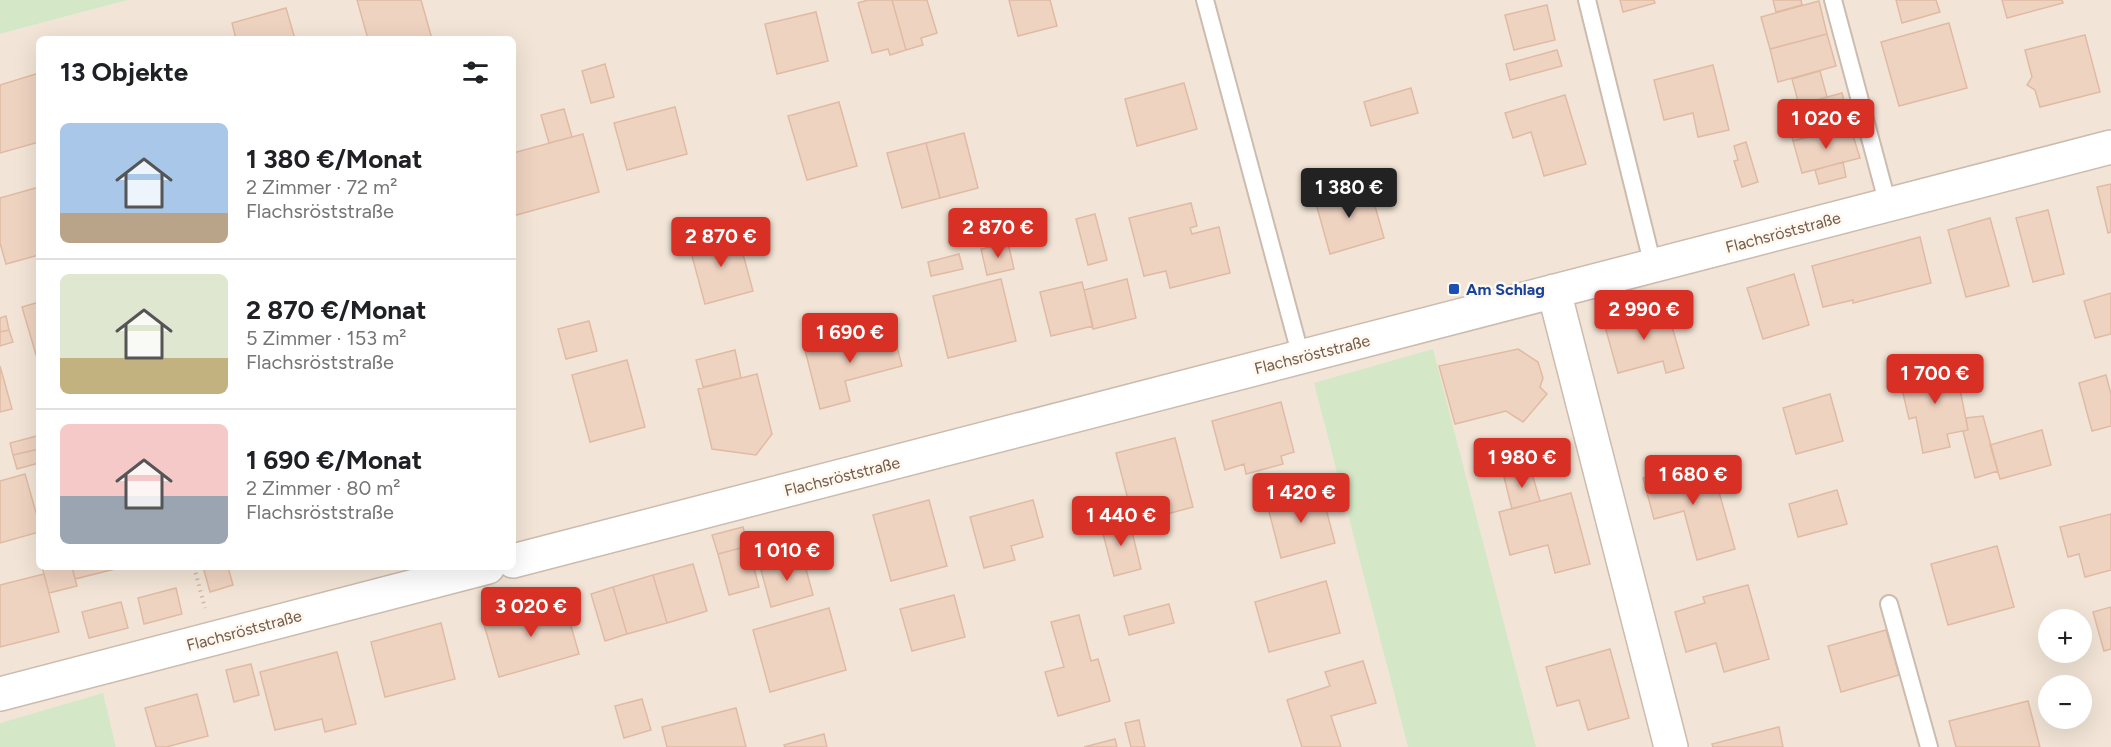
<!DOCTYPE html>
<html lang="de">
<head>
<meta charset="utf-8">
<style>
	body { margin:0; font-family:Figtree,sans-serif; background:#f2f2f2; color:#202124; height:100vh; display:flex; flex-direction:column; font-size:22px; white-space:nowrap }
	* { box-sizing:border-box; margin:0 }
	p { font-size:20px; color:#757577 }
	.icon { flex:none; width:33px; height:33px; fill:none; stroke:currentColor; stroke-width:2; stroke-linecap:round; stroke-linejoin:round }
	.map { position:relative; flex:1; overflow:hidden }
	.details { position:absolute; left:36px; top:36px; width:480px; height:534px; display:flex; flex-direction:column; background:#fff; border-radius:9px; box-shadow:0 6px 24px #0002 }
	.details>* { flex:none }
	.buttons { position:absolute; left:2038px; top:609px; display:grid; gap:12px }
	.buttons a { display:grid; place-items:center; width:54px; height:54px; border-radius:50%; background:#fff; box-shadow:0 6px 24px #0002; font-size:30px }
	.price { position:absolute; translate:-50% -51px; padding:0 14px; border-radius:6px; background:#d93025; color:#fff; font-size:20px; line-height:39px; filter:drop-shadow(0 2px 3px #0008) }
	.price::after { content:''; position:absolute; left:50%; top:36px; width:18px; height:14px; margin-left:-9px; background:inherit; clip-path:polygon(0 0,100% 0,50% 100%) }
	.price.current { background:#222; color:#fff }
	ul { padding:0; list-style:none }
	li { display:flex; align-items:center; gap:18px; height:150px; padding:0 24px }
	li+li { border-top:2px solid #e0e0e0 }
	li span { display:grid; place-items:center; flex:none; width:168px; height:120px; border-radius:9px; color:#555 }
	li>.icon { margin-inline-start:auto }
	span .icon { width:72px; height:72px; fill:#fffc; stroke-width:1 }
	li b { font-size:26px }
	h2 { display:flex; justify-content:space-between; align-items:center; height:72px; padding:0 24px; font-size:26px }
	.map>svg:first-child { display:block }
	.residential { fill:#f2e5d7; fill-rule:evenodd }
	.green { fill:#d4e8c7 }
	.building { fill:#efd3c1; stroke:#e0baa3; stroke-width:1.5 }
	.lines { fill:none; stroke-linecap:round; stroke-linejoin:round }
	.service-casing { stroke:#ccbbae; stroke-width:20 }
	.minor-casing { stroke:#ccbbae; stroke-width:36 }
	.path { stroke:#d4b6a4; stroke-width:4; stroke-dasharray:1.5 4.5; stroke-linecap:butt }
	.service { stroke:#fff; stroke-width:16 }
	.minor { stroke:#fff; stroke-width:33 }
	.transit-dot { fill:#1a4fb4; stroke:#fef8ee; stroke-width:2 }
	.labels { text-anchor:middle; stroke-width:5; stroke-linejoin:round; paint-order:stroke }
	.street-label { font-size:16px; fill:#735b4d; stroke:#fef8ee }
	.transit-label { font-size:16px; font-weight:bold; fill:#164399; stroke:#fef8ee; text-anchor:start }
</style>
</head>
<body>
<div class="map">
<svg width="2111" height="747" viewBox="0 0 2111 747">
	<rect width="100%" height="100%" fill="#fbf3e8"/>
	<path class="residential" d="M128 0H2111V747H116L102 694 0 723V34ZM39 39H513V567H39ZM2049 620H2082V652H2049ZM2049 686H2082V718H2049Z"/>
	<path class="green" d="M0 0H128L0 34Z
		M1433 349 1536 747H1408L1314 383Z
		M103 693 116 747H0V723Z"/>
	<path class="building" d="M357 0H421L432 39H368Z
		M868 0H892L906 50 890 55 888 49 872 53 858 3Z
		M892 0H927L937 33 921 38 923 45 906 50Z
		M1009 0H1050L1057 26 1018 36Z
		M1620 0H1654L1655 3 1623 12Z
		M1773 0H1801L1802 5 1776 12Z
		M1896 0H1936L1940 12 1902 23Z
		M2002 0H2062L2063 3 2007 18Z
		M1819 1 1827 34 1770 49 1761 17Z
		M1547 5 1555 40 1514 50 1505 15Z
		M286 8 295 39H236L232 23Z
		M816 12 828 61 777 74 765 24Z
		M1949 23 1967 88 1899 106 1881 42Z
		M1827 34 1836 66 1778 82 1770 49Z
		M2085 35 2100 92 2040 107 2035 90 2027 85 2032 77 2025 50Z
		M1557 50 1562 66 1510 80 1506 64Z
		M605 64 614 97 591 103 582 71Z
		M1713 65 1729 130 1698 137 1693 113 1664 120 1654 80Z
		M1820 71 1827 97 1799 105 1792 79Z
		M39 73V142L0 153V85Z
		M1184 83 1197 129 1137 146 1125 99Z
		M1411 88 1418 113 1371 126 1364 102Z
		M1842 93 1850 126 1793 141 1784 109Z
		M1565 95 1586 164 1544 176 1531 132 1513 138 1505 113Z
		M839 102 857 166 807 180 788 116Z
		M675 107 687 154 627 170 614 123Z
		M564 109 572 137 549 143 541 115Z
		M1850 126 1860 158 1802 173 1793 141Z
		M964 133 978 188 940 198 926 143Z
		M583 134 599 192 513 216V153Z
		M1746 142 1758 182 1742 187 1734 161 1738 160 1734 146Z
		M926 143 940 198 902 208 887 153Z
		M1843 162 1846 177 1819 184 1815 170Z
		M2111 184V232L2108 233 2097 187Z
		M1369 185 1384 238 1330 254 1315 200Z
		M39 187V255L6 264 0 243V198Z
		M1191 203 1197 226 1190 228 1192 234 1219 227 1230 273 1170 288 1166 271 1144 276 1129 218Z
		M2048 210 2064 274 2033 282 2016 218Z
		M1095 214 1107 260 1088 265 1076 219Z
		M1990 218 2009 286 1966 297 1948 230Z
		M737 232 753 291 705 304 689 245Z
		M1920 237 1931 283 1853 303V300L1823 307 1812 266Z
		M1008 243 1014 269 987 275 981 249Z
		M959 254 963 269 931 276 928 262Z
		M1794 274 1809 325 1763 339 1747 288Z
		M1001 279 1016 341 948 358 933 296Z
		M1127 279 1136 318 1093 329 1084 290Z
		M1082 282 1093 326 1051 336 1040 292Z
		M2111 293V334L2095 338 2084 301Z
		M39 302V365L22 307Z
		M1666 306 1684 368 1666 373 1663 361 1618 373 1604 323Z
		M6 316 9 330 0 332V318Z
		M589 321 597 351 566 359 558 329Z
		M892 328 902 366 845 381 850 401 820 409 805 350Z
		M9 330 13 342 0 346V332Z
		M1518 349 1538 362 1543 378 1540 387 1547 394 1523 422 1506 411 1455 424 1439 366Z
		M735 350 741 378 703 387 696 360Z
		M627 360 645 427 590 442 572 375Z
		M1955 364 1968 430 1947 434 1950 447 1923 453 1916 417 1909 419 1899 376Z
		M0 366 12 409 0 412Z
		M757 374 772 434 756 455 712 449 698 389Z
		M2106 375 2111 394V426L2092 431 2079 383Z
		M1830 394 1843 441 1796 454 1783 408Z
		M1281 402 1294 452 1281 456 1283 464 1246 474 1244 464 1225 470 1212 421Z
		M1983 416 1998 471 1975 478 1963 431 1968 430 1966 418Z
		M2042 430 2051 465 2000 479 1990 445Z
		M37 436 39 449 13 455 10 443Z
		M1175 438 1193 507 1134 523 1116 453Z
		M39 449V463L17 469 13 455Z
		M1710 460 1735 549 1697 560 1684 511 1654 519 1643 478Z
		M1531 470 1540 501 1512 509 1504 477Z
		M25 474 39 523V532L0 543V481Z
		M1321 490 1335 543 1281 558 1267 504Z
		M1837 490 1847 524 1798 537 1789 504Z
		M1571 493 1590 564 1555 573 1548 545 1510 555 1499 512Z
		M929 500 947 566 891 581 873 515Z
		M1033 500 1043 537 1011 546 1015 560 984 568 970 517Z
		M2111 514V570L2085 577 2079 554 2068 557 2060 527Z
		M1129 519 1141 569 1114 576 1101 526Z
		M743 527 748 546 718 554 712 535Z
		M748 546 759 587 729 595 718 554Z
		M1997 546 2014 607 1948 625 1931 564Z
		M803 558 813 595 771 607 761 570Z
		M693 564 707 611 667 623 653 575Z
		M42 567H72L77 586 49 593Z
		M72 567H123L75 579Z
		M203 567H228L233 585 210 592Z
		M44 574 59 632 0 647V585Z
		M653 575 667 623 627 634 613 587Z
		M1326 581 1340 633 1269 652 1255 602Z
		M1748 585 1769 659 1724 672 1716 643 1686 652 1675 612 1705 603 1703 597Z
		M613 587 627 634 605 641 591 594Z
		M176 588 182 614 144 624 138 598Z
		M954 595 965 637 912 651 900 609Z
		M563 598 579 654 499 677 483 621Z
		M121 602 128 628 89 638 82 612Z
		M1169 604 1174 623 1129 635 1124 616Z
		M2111 607V649L2104 651 2093 612Z
		M829 608 846 670 770 692 753 630Z
		M1079 615 1091 661 1098 659 1110 701 1058 716 1045 672 1064 667 1051 622Z
		M441 623 455 679 385 697 371 642Z
		M1886 630 1899 675 1841 692 1828 646Z
		M1610 649 1629 718 1588 730 1579 700 1557 706 1546 667Z
		M337 652 356 724 325 732 322 719 275 730 260 672Z
		M1363 661 1376 703 1331 716 1341 747H1302L1287 700 1330 686 1325 672Z
		M251 664 259 695 234 702 226 670Z
		M197 694 208 736 166 747H156L145 708Z
		M642 699 651 730 624 738 615 706Z
		M2028 701 2040 747H1956L1949 721Z
		M736 708 746 747H667L662 727Z
		M1139 720 1145 747H1131L1125 723Z
		M1779 727 1783 747H1713L1712 744Z
		M824 734 827 747H785L784 745Z
		M1115 739 1117 747H1084Z"/>
	<g class="lines">
		<g class="service-casing">
			<path id="service" d="M1205 0 1301 357
				M1587 0 1653 266
				M1833 0 1888 205
				M1889 604 1929 747"/>
		</g>
		<g class="minor-casing">
			<path id="minor" d="M1554 291 1671 747
				M513 561 2111 147
				M0 694 488 567"/>
		</g>
		<path class="path" d="M194 567 205 608"/>
		<use href="#service" class="service"/>
		<use href="#minor" class="minor"/>
	</g>
	<rect class="transit-dot" x="1448" y="283" width="12" height="12" rx="3"/>
	<g class="labels">
		<g class="street-label">
			<text transform="translate(1783 232) rotate(-15)" y="6">Flachsröststraße</text>
			<text transform="translate(1312 354) rotate(-14)" y="6">Flachsröststraße</text>
			<text transform="translate(842 476) rotate(-14)" y="6">Flachsröststraße</text>
			<text transform="translate(244 630) rotate(-15)" y="6">Flachsröststraße</text>
		</g>
		<g class="transit-label">
			<text x="1466" y="295">Am Schlag</text>
		</g>
	</g>
</svg>
<div class="buttons">
<a>+</a>
<a>−</a>
</div>
<b class="price" style="left:1826px;top:150px">1 020 €</b>
<b class="price current" style="left:1349px;top:219px">1 380 €</b>
<b class="price" style="left:998px;top:259px">2 870 €</b>
<b class="price" style="left:721px;top:268px">2 870 €</b>
<b class="price" style="left:1644px;top:341px">2 990 €</b>
<b class="price" style="left:850px;top:364px">1 690 €</b>
<b class="price" style="left:1935px;top:405px">1 700 €</b>
<b class="price" style="left:1522px;top:489px">1 980 €</b>
<b class="price" style="left:1693px;top:506px">1 680 €</b>
<b class="price" style="left:1301px;top:524px">1 420 €</b>
<b class="price" style="left:1121px;top:547px">1 440 €</b>
<b class="price" style="left:787px;top:582px">1 010 €</b>
<b class="price" style="left:531px;top:638px">3 020 €</b>
<section class="details">
<h2>13 Objekte<svg class="icon" aria-label="filters" viewBox="0 0 24 24"><path d="M4 7h16M4 17h16"/><circle cx="9" cy="7" r="2"/><circle cx="15" cy="17" r="2"/></svg></h2>
<ul>
<li><span style="background:linear-gradient(#a9c7e8 75%,#b9a48a 0)"><svg class="icon" aria-label="home" viewBox="0 0 24 24"><path d="M3 11l9-7 9 7M6 9v11h12V9"/></svg></span><div><b>1 380 €/Monat</b><p>2 Zimmer · 72 m²</p><p>Flachsröststraße</p></div></li>
<li><span style="background:linear-gradient(#dfe7d0 70%,#c2b280 0)"><svg class="icon" aria-label="home" viewBox="0 0 24 24"><path d="M3 11l9-7 9 7M6 9v11h12V9"/></svg></span><div><b>2 870 €/Monat</b><p>5 Zimmer · 153 m²</p><p>Flachsröststraße</p></div></li>
<li><span style="background:linear-gradient(#f6c9c9 60%,#9aa5b1 0)"><svg class="icon" aria-label="home" viewBox="0 0 24 24"><path d="M3 11l9-7 9 7M6 9v11h12V9"/></svg></span><div><b>1 690 €/Monat</b><p>2 Zimmer · 80 m²</p><p>Flachsröststraße</p></div></li>
</ul>
</section>
</div>
</body>
</html>
